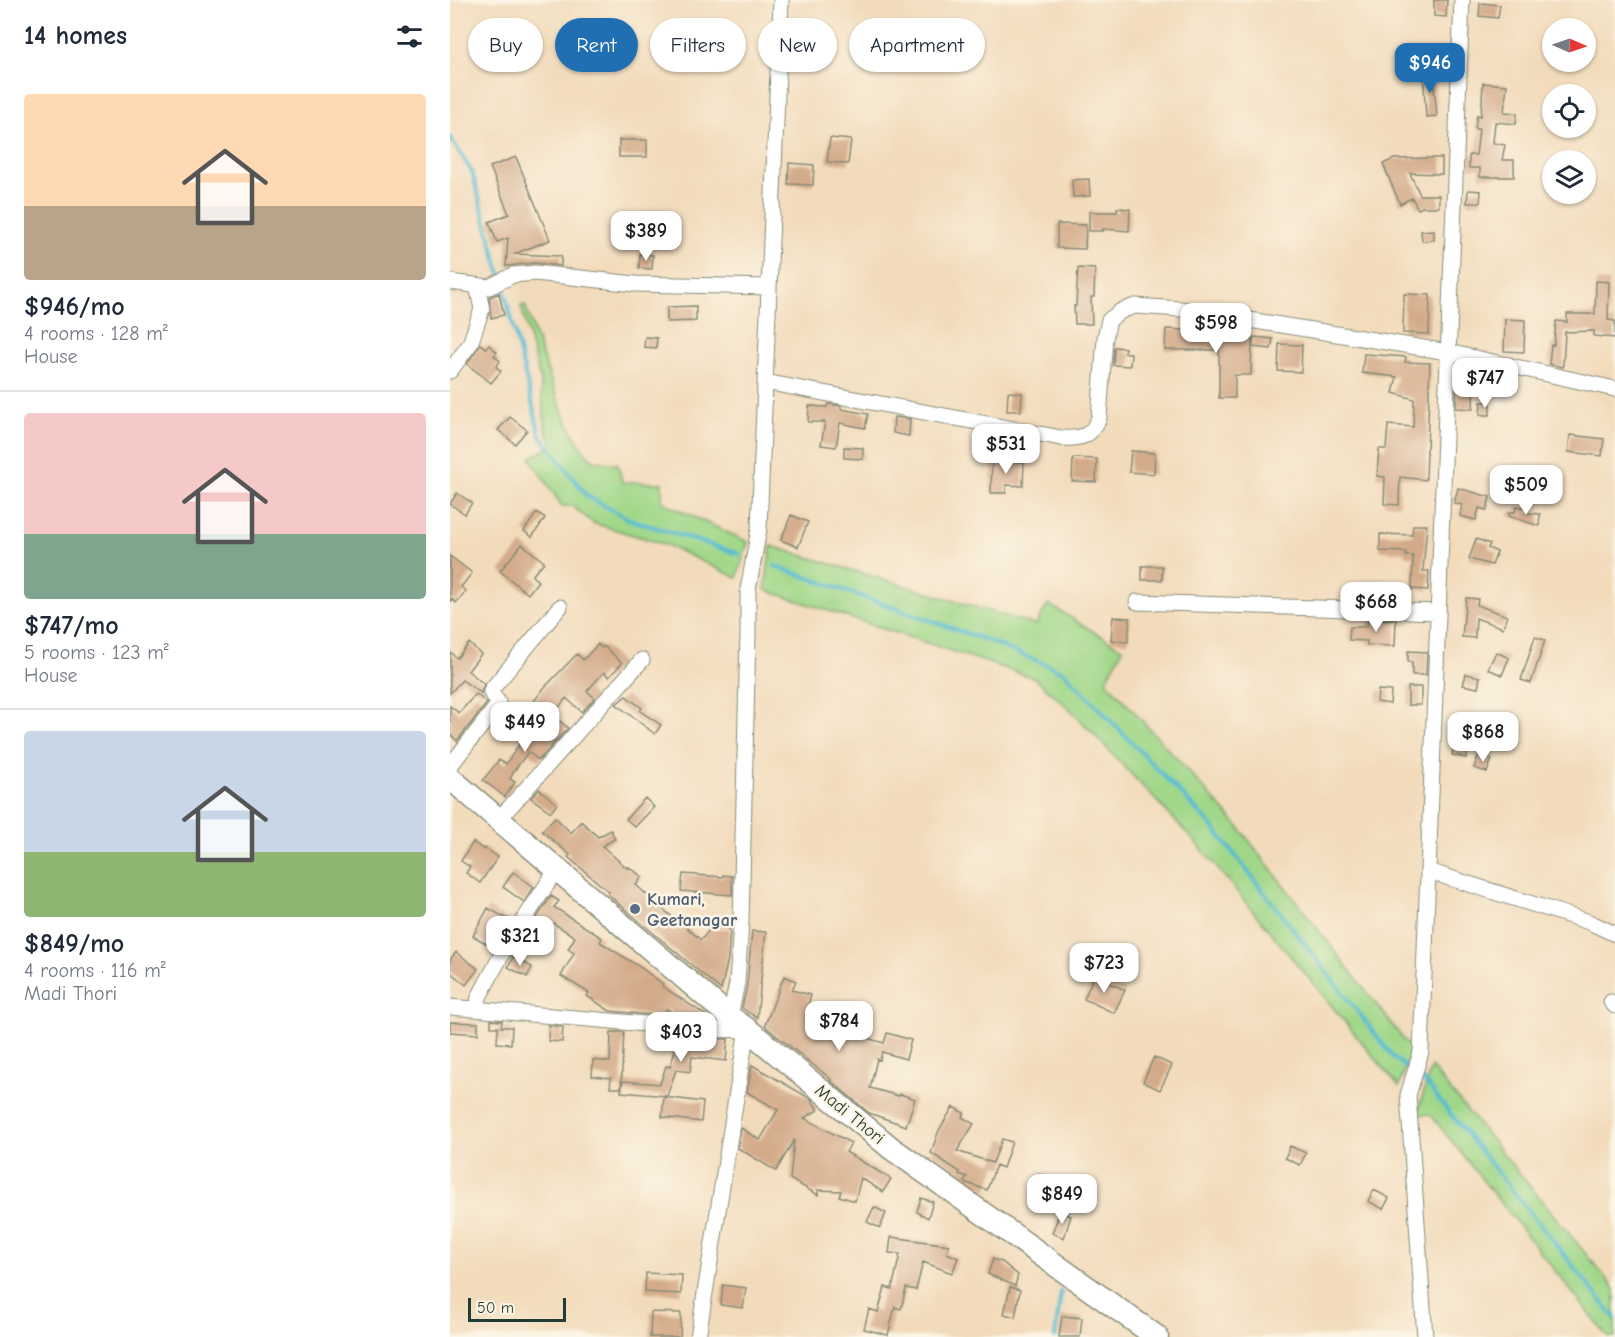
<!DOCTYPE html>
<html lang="en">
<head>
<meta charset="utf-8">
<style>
	body { margin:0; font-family:"Comic Neue",sans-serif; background:#f6f6f7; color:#1f2937; height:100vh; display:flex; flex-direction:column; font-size:22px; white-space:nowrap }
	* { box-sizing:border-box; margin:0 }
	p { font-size:20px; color:#747a83 }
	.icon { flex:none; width:33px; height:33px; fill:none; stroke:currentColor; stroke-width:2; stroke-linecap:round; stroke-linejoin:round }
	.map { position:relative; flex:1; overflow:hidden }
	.panel { display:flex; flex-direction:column; background:#fff; width:450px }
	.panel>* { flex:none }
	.banner { position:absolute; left:18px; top:18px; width:570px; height:54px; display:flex; gap:12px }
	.needle { width:39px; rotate:92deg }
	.fabs { position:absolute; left:1092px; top:18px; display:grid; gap:12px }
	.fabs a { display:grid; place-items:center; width:54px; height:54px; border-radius:50%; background:#fff; box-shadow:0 2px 4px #0004; font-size:30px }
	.scale { position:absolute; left:18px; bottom:15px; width:98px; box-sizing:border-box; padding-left:6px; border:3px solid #1f3d34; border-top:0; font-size:16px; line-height:21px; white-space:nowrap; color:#1f3d34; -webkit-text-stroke:4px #fcf5e5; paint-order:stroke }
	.price { position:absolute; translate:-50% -51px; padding:0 14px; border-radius:12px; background:#fff; color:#222; font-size:20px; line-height:39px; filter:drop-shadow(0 2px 3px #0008) }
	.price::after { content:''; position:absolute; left:50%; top:36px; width:18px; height:14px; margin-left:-9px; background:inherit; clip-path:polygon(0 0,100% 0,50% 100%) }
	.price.current { background:#1f6fb2; color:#fff }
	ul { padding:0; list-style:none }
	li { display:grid; align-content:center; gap:12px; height:318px; padding:0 24px }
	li+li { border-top:2px solid #e0e1e3 }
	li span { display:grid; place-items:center; height:186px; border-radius:6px; color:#555 }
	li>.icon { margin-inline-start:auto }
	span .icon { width:108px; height:108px; fill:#fffc; stroke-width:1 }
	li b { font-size:26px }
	h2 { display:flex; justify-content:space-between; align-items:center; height:72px; padding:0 24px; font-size:26px }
	.pill { padding:0 21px; border-radius:27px; background:#fff; box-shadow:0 2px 4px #0004; font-size:21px; line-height:54px }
	.pill.current { background:#1f6fb2; color:#fff }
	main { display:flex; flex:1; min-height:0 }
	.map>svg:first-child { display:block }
	.green { fill:#a0d788; stroke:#608a5e; stroke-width:1.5 }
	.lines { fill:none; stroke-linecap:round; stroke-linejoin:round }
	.stream { stroke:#53bbd1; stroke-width:4 }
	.building { fill:#d4ab8a }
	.street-casing { stroke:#888c78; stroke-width:17 }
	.secondary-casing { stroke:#888c78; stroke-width:25 }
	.street { stroke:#fff; stroke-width:15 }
	.secondary { stroke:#fff; stroke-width:22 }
	.service-dot { fill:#5c6f8a; stroke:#fcf5e5; stroke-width:2 }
	.labels { text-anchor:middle; stroke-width:5; stroke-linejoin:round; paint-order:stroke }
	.service-label { font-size:18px; font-weight:bold; fill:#4e5e75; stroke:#fcf5e5; text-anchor:start }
	.street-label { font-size:18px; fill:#1f3d34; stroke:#fcf5e5 }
</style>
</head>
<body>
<main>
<section class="panel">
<h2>14 homes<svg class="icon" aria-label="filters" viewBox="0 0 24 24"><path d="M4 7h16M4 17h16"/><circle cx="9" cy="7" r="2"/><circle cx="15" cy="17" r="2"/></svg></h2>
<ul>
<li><span style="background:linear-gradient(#ffd9b3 60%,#b9a48a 0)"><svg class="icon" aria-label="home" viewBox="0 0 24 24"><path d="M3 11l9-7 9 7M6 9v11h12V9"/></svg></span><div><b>$946/mo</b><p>4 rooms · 128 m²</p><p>House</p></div></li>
<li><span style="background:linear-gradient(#f6c9c9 65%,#7fa58c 0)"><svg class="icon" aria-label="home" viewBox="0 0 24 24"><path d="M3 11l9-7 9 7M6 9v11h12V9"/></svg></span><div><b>$747/mo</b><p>5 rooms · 123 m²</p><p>House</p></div></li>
<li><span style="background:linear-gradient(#c9d6e8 65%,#8fb573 0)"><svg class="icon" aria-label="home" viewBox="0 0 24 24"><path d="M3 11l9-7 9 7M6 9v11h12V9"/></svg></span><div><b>$849/mo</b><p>4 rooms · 116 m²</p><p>Madi Thori</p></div></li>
</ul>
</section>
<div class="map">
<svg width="1165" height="1337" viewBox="0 0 1165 1337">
	<rect width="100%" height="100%" fill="#fcf5e5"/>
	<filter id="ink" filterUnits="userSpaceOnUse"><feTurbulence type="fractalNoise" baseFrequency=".0167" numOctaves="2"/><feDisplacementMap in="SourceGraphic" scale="12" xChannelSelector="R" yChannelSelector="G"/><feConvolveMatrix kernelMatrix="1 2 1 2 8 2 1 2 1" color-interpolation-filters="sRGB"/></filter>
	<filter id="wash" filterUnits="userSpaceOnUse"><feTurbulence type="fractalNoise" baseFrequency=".008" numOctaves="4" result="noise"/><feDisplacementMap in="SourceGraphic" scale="24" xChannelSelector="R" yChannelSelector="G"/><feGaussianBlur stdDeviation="1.35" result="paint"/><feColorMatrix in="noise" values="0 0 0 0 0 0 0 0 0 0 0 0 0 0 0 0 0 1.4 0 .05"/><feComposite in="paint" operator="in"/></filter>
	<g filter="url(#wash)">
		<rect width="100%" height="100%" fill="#f2dbbb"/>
		<path class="green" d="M75 305C88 340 115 437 141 458 147 463 160 463 168 464L172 482 212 483V502L298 542 287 578 217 545 143 523 122 506H112L80 458 103 445 96 431 90 379 71 306Z
			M321 546 586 625 598 604 673 649 656 681 787 825 961 1049 949 1087 749 846 619 708 584 678 315 590Z
			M981 1067 1165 1289V1337H1158L980 1114 967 1115Z"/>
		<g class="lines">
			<path class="stream" d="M0 137 22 172 51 277
				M53 285 90 435 137 496 179 519 289 554
				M325 566 536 640 614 672 763 827 944 1058 960 1070
				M969 1076 974 1081 1165 1318
				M605 1337 611 1292"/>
		</g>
		<g id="blocks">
			<path class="building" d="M984 0H997L996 17 984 16Z
				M1030 3 1050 5 1048 18 1029 16Z
				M155 26 174 27 173 44 146 43V54L125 53 126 28 155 29Z
				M982 69 987 116 976 117 973 71Z
				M1033 83 1057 85 1054 112 1067 113 1066 124 1045 122 1043 143 1055 145 1052 160H1064V177H1030V168H1019V155H1026L1029 129H1025L1027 115 1031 116Z
				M380 138 401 140 398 164 377 162Z
				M169 140H197V157H169Z
				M66 157 100 240 64 254 111 256V266L84 263 56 266 58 238 47 242 39 222 59 214 40 167Z
				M982 158H992V174L960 173 970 195H989V207H973L968 209 962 198 950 204 933 164 944 159Z
				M339 163 364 165 363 185 338 184Z
				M639 179 640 196 623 197 622 180Z
				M1018 190 1031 191 1030 203H1017Z
				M667 208 680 209 679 231 653 229V231H639V212H667Z
				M607 224 636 225 635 249 607 248Z
				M984 230V240L972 241 971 231Z
				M190 254 203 255 202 269 189 268Z
				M628 268 645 269 644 297H641L642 324H625L624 306H626Z
				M1146 281 1159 282 1158 320 1165 321V338L1144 336V331L1115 332 1113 367 1099 364 1101 345H1104L1106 321 1117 322V314H1145Z
				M49 293 54 315 41 318 39 297Z
				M954 294 980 295 979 334 953 333Z
				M246 306V321L217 322V307Z
				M1055 319 1075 320 1074 352 1054 351Z
				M716 329 770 332V338L802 339 801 375H785V398H769V350H715Z
				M195 337 207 338 206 348 194 347Z
				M804 337 823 339 821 349 802 347Z
				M30 344 36 348 39 345 47 352 44 356 50 361 46 367 51 371 41 383 17 364Z
				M829 344 852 345 851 372 828 371Z
				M664 347 675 348V353H681L680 366 663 365Z
				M914 354 956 357 955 362 980 363 976 480 950 477 949 505 934 504 935 477 927 476 929 449H936L938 425 963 427 964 399 943 393 947 377 912 373Z
				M1007 379 1024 380 1023 409 1006 408Z
				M558 392 572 393 571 411H557Z
				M1031 402H1040V415H1030Z
				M378 404 391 406V409L418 414 415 428 390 423 386 447 371 445 375 422H358L359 406 377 407Z
				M60 417 77 430 65 444 48 430Z
				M444 417 460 419 459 436 443 433Z
				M1120 435 1154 439 1152 456 1118 452Z
				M394 447 413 448V459L394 458Z
				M681 451 705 453 704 474 679 472Z
				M623 458 647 459 646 482 622 481Z
				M542 461 574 462 573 486 556 485V493H541Z
				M1008 488 1040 497 1037 510 1029 508 1026 520 1010 516 1012 505 1004 503Z
				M7 493 22 503 15 514 0 504Z
				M1067 506 1079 509 1077 513 1090 514 1089 526 1059 516V512H1065Z
				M87 512 95 518 82 537 74 531Z
				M341 515 358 522 348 547 331 540Z
				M963 525H977L973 571H979L978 590 962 589 963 556H956V552L930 551V534L962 535Z
				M1026 539 1040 544 1038 548 1047 552 1042 565 1019 559Z
				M72 544 94 562 82 576 88 581 78 594 50 571Z
				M0 556 22 573 11 587 16 591 6 603 2 599 0 602Z
				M692 566H712V580H692Z
				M1016 598 1028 599 1027 605 1057 616 1053 628 1026 618 1025 638 1012 637Z
				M663 617 680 618 678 642 661 640Z
				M918 619 946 620 945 646 917 645V641L899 640 900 627H917Z
				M1085 637 1095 640 1081 683 1071 680Z
				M19 643 31 654 18 671 34 684 31 693 12 680 0 693V652L7 658Z
				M148 644 152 648 154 646 172 663 159 677 154 672 137 691 145 698 132 712 116 698 103 715 84 701 94 688 127 654 133 660Z
				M958 651 977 652 976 675H962V662H958Z
				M1046 652 1059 658 1052 675 1038 669Z
				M1016 674 1030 677 1028 688 1013 685Z
				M958 687H971V705H958Z
				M928 690 941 691 940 704 927 702Z
				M26 694 37 703 7 741 0 734V706L9 713Z
				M176 696 192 708 190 711 211 725 205 734 166 704Z
				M105 717 118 728 89 760 78 752 64 771 60 779 65 782 55 797 33 780 49 760 56 764 73 739 65 732 76 719 92 733Z
				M1004 745 1018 748 1016 758 1002 755Z
				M1029 754 1042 759 1037 772 1024 768Z
				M89 789 107 804 101 812 81 798Z
				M195 798 204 807 185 827 176 819Z
				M105 817 121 833 131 821 148 837 161 830 165 839 152 846 178 869 179 867 192 877 186 885 230 924 231 923 251 940 261 928 280 929 278 959 271 990 170 905 158 894 159 892 118 857 120 855 92 831Z
				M23 842 34 850 35 848 48 857 30 883 16 873 20 867 11 861Z
				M63 872 84 887 74 902 53 887Z
				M233 874 273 877V875L282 876V895L231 891Z
				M101 896 109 901 104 907 152 938 150 942 190 967 213 984 212 986 263 1020 229 1017 217 1009 212 1016 160 1011 137 996 139 993 111 976 124 953 118 949 125 937 97 919 91 927 84 922Z
				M38 908 61 921 44 948 23 936Z
				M302 931 316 932 307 1018 292 1008 297 985Z
				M6 952 28 969 16 985 0 972V960Z
				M63 957 82 967 77 977 58 967Z
				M334 976 346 981 342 990 361 995 357 1008 392 1018 389 1030 434 1043 437 1033 461 1040 456 1059 432 1052 430 1060 427 1059 420 1088 449 1096 450 1094 465 1099 456 1126 419 1113 380 1080 381 1079 317 1028 315 1025Z
				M644 976 675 990 664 1013 634 999Z
				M41 1020 52 1021 51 1027H62L61 1044 47 1043 48 1027H41Z
				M0 1022 28 1023V1034L0 1032Z
				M99 1025 113 1027 112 1042 98 1041Z
				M161 1032H174L171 1088H160L161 1078 142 1076 143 1060 160 1062Z
				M229 1037 278 1039 276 1061 242 1057 240 1072 226 1070 217 1096 171 1092 173 1081 210 1084 216 1066 220 1067Z
				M704 1057 722 1065 710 1090 693 1082Z
				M302 1065 361 1099 368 1110 354 1118 401 1143 396 1152 441 1179 433 1192 411 1178 405 1201 389 1196 391 1191 368 1190V1195L340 1179 344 1140 326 1171 288 1148 291 1128 310 1140 328 1110 297 1092Z
				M214 1097 253 1102 251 1122 212 1117Z
				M503 1107 514 1113 512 1117 524 1124 507 1151 543 1163 552 1139 562 1142 553 1168 546 1165 537 1190 514 1182 517 1177 509 1174 510 1172 481 1153 489 1130Z
				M840 1146 856 1153 850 1165 835 1158Z
				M587 1174 603 1177 597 1205 582 1202Z
				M924 1190 939 1198 933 1209 918 1201Z
				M471 1198 483 1202 478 1218 467 1212Z
				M424 1207 436 1213 430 1228 417 1222Z
				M610 1212 621 1216 614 1238 602 1233Z
				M441 1237 499 1245 497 1253 508 1258 502 1273 473 1262 466 1290 456 1288 451 1309 445 1307 438 1335 414 1329 419 1309 428 1312 435 1287 442 1289 450 1254 439 1253Z
				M543 1259 552 1262 568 1275 565 1286 538 1274Z
				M196 1273 232 1275 231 1294 195 1292Z
				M273 1285 296 1288 293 1308 271 1305Z
				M560 1287 570 1290 565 1317 554 1314Z
				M201 1312 231 1313 230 1337H200Z
				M612 1316 632 1318 630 1337H609Z"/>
		</g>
	</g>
	<g filter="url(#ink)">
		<use href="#blocks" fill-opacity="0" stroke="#888c78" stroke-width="1.5"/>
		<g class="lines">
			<g class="street-casing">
				<path id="street" d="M0 282 39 287 63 275 85 273 185 284 319 287
					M0 371 20 344 32 309 27 286
					M315 382 611 438C631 439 641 437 649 418L655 338 659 320 671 311 685 306 731 309 998 352 1165 389
					M687 602 988 612
					M0 766 47 706 48 702 41 693V690L110 607
					M49 819 192 660
					M978 871 1139 922 1165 934
					M1161 1002 1165 1006
					M0 1007 265 1030 297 1029 248 1337
					M27 1009 29 997 53 952 107 869
					M280 1017 287 983 291 923 298 633V590L309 529 331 0
					M975 1337 958 1095 971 1052 1012 0"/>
			</g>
			<g class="secondary-casing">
				<path id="secondary" d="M0 778 280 1017 297 1029 441 1148 707 1337"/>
			</g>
			<use href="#street" class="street"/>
			<use href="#secondary" class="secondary"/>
		</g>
	</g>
	<circle class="service-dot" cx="185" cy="909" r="6"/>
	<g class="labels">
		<g class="service-label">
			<text x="197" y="905">Kumari,<tspan x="197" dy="21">Geetanagar</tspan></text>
		</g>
		<g class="street-label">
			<text transform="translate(400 1114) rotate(39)" y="6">Madi Thori</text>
		</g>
	</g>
</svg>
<div class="fabs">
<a><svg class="needle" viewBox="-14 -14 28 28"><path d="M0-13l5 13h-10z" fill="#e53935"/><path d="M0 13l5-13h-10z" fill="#747a83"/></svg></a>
<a><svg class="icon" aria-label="locate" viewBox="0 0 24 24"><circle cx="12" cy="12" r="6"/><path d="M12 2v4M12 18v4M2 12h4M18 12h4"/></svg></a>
<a><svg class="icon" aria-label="layers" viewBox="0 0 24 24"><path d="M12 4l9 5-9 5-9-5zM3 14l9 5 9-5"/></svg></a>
</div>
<div class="scale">50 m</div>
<b class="price current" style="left:980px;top:94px">$946</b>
<b class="price" style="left:196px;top:262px">$389</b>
<b class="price" style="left:766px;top:354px">$598</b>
<b class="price" style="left:1035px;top:409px">$747</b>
<b class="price" style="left:556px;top:475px">$531</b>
<b class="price" style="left:1076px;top:516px">$509</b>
<b class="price" style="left:926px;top:633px">$668</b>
<b class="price" style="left:75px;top:753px">$449</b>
<b class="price" style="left:1033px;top:763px">$868</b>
<b class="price" style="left:70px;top:967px">$321</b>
<b class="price" style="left:654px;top:994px">$723</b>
<b class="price" style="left:389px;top:1052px">$784</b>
<b class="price" style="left:231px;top:1063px">$403</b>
<b class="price" style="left:612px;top:1225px">$849</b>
<div class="banner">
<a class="pill">Buy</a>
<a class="pill current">Rent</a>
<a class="pill">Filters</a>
<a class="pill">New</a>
<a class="pill">Apartment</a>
</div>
</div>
</main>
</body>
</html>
